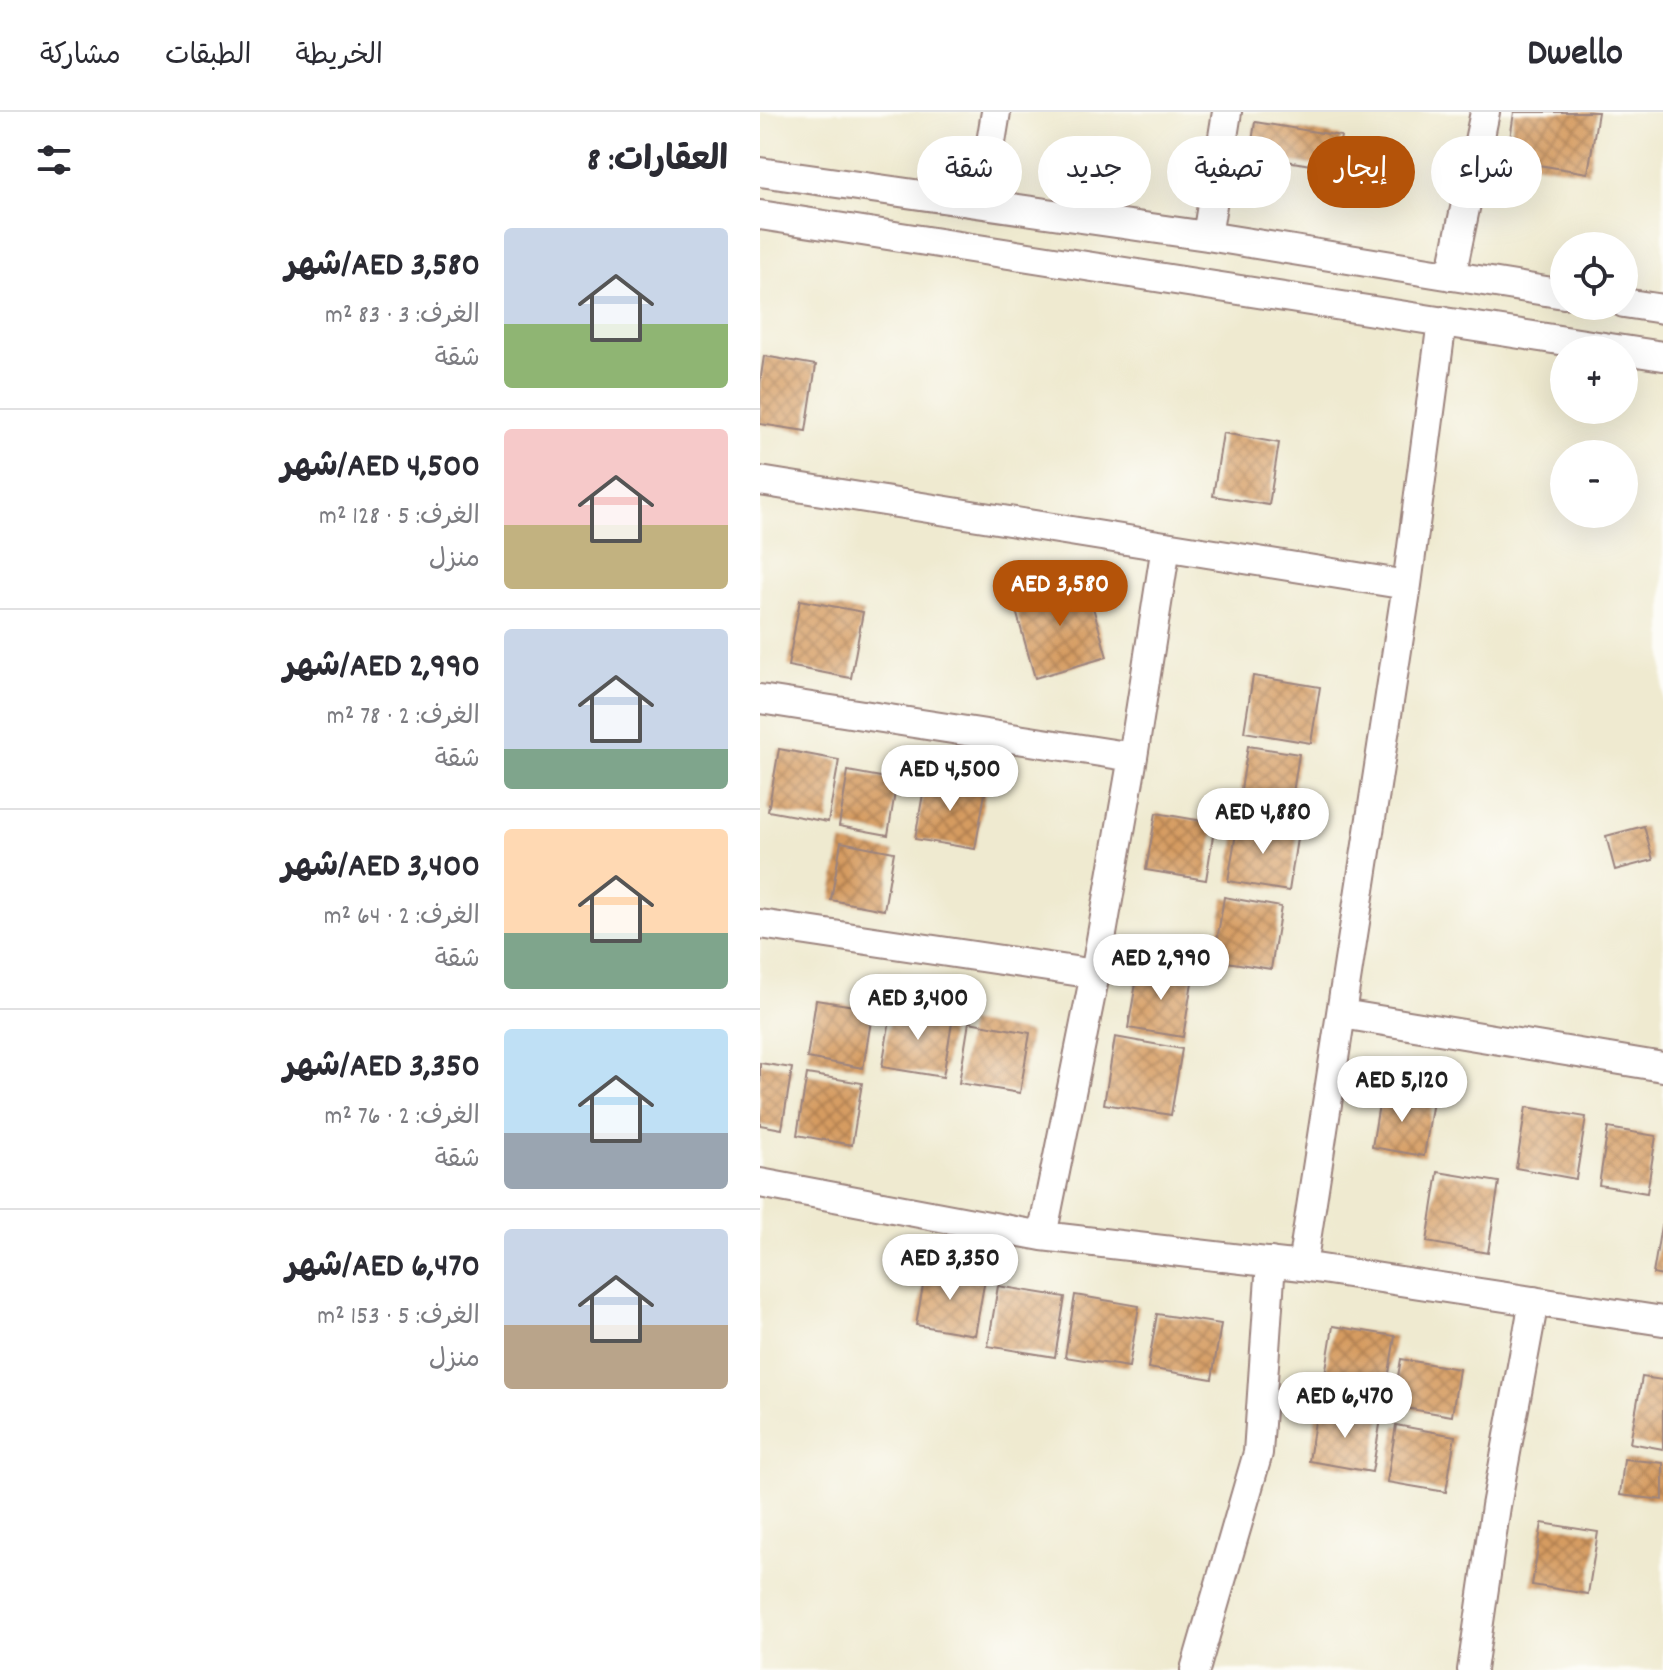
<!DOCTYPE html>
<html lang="ar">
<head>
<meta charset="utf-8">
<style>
	body { margin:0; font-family:Dekko,"Playpen Sans Arabic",sans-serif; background:#f7f7f7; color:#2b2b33; direction:rtl; height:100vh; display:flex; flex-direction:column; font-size:30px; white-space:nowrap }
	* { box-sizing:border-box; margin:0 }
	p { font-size:26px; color:#7c7c81 }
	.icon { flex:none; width:44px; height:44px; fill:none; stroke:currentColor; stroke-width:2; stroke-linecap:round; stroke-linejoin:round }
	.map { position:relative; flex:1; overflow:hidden; direction:ltr }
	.drawer { display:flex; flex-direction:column; background:#fff; width:760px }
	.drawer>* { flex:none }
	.banner { position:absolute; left:24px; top:24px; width:758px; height:72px; direction:rtl; display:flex; gap:16px }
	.controls { position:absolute; left:790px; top:120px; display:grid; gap:16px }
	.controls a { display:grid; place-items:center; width:88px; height:88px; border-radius:50%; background:#fff; box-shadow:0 8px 32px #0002; font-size:40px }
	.price { position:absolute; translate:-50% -68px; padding:0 18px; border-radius:28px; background:#fff; color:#222; font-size:26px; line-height:52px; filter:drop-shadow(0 2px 4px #0008) }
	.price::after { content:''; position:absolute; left:50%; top:48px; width:24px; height:18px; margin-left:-12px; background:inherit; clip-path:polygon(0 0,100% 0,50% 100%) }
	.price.current { background:#b45309; color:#fff }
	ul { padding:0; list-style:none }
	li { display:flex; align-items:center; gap:24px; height:200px; padding:0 32px }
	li+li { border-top:2px solid #e1e1e2 }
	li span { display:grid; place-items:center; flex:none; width:224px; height:160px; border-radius:8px; color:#555 }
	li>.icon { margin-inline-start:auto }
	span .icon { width:96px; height:96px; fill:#fffc; stroke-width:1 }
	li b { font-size:34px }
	h2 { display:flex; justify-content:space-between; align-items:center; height:96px; padding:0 32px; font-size:34px }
	.pill { padding:0 28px; border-radius:36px; background:#fff; box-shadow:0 8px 32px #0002; font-size:28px; line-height:72px }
	.pill.current { background:#b45309; color:#fff }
	header { display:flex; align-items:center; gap:48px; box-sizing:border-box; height:112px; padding:0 40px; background:#fff; border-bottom:2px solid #e1e1e2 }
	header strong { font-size:38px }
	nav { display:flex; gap:44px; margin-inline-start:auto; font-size:28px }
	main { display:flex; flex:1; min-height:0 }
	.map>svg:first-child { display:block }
	.building { fill:url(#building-cross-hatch) }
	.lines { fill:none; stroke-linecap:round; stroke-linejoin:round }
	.street-casing { stroke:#9c847e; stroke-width:32 }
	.street { stroke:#fff; stroke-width:28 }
</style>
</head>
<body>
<header>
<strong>Dwello</strong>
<nav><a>الخريطة</a><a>الطبقات</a><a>مشاركة</a></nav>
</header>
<main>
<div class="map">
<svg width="903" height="1558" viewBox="0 0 903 1558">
	<defs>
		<pattern id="building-cross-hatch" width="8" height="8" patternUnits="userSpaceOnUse" patternTransform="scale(2)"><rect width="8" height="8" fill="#d59b60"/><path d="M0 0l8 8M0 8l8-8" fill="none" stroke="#af7e4f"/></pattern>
	</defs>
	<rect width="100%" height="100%" fill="#fdfcf7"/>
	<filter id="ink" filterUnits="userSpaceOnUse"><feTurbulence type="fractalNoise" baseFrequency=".0125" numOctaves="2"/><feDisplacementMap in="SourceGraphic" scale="16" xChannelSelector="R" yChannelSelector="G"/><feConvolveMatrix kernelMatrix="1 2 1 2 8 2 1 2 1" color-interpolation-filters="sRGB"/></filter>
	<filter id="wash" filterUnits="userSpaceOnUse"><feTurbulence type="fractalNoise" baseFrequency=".006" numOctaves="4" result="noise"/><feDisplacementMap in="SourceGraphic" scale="32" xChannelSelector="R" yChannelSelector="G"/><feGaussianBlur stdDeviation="1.8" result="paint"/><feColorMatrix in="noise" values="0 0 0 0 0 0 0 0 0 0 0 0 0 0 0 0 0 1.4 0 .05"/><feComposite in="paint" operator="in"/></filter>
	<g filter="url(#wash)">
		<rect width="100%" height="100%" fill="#efead0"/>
		<g id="blocks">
			<path class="building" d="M754 0H838L828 61 747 48Z
				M495 10 581 24 575 57 490 43Z
				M4 244 56 253 46 319 0 312V271Z
				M463 321 519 331 509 393 453 384Z
				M325 467 347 545 275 566 253 488Z
				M40 488 103 500 91 566 28 554Z
				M493 564 560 575 551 631 484 620Z
				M488 634 539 642 532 687 481 678Z
				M19 637 79 648 68 710 8 699Z
				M88 659 137 668 128 723 79 714Z
				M166 665 226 676 215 737 155 727Z
				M396 701 455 711 446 768 386 758Z
				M478 709 538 720 529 779 468 769Z
				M884 714 893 748 855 758 846 724Z
				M81 730 134 740 124 798 71 788Z
				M464 785 521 795 511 857 454 848Z
				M379 855 433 864 423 925 368 916Z
				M56 888 113 897 103 956 47 946Z
				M132 895 193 905 183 965 122 955Z
				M209 910 270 921 260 981 199 971Z
				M355 925 422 937 411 1003 344 992Z
				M0 951 32 956 22 1017 0 1013Z
				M47 962 102 971 92 1033 37 1023Z
				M621 980 673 989 664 1044 612 1035Z
				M766 995 826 1005 816 1067 756 1056Z
				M848 1016 896 1024 887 1081 839 1073Z
				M678 1060 739 1070 728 1141 667 1130Z
				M901 1114H903V1164L893 1162Z
				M166 1157 225 1167 215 1223 156 1213Z
				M238 1174 305 1185 295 1245 228 1234Z
				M315 1183 379 1194 369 1255 305 1245Z
				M397 1202 461 1212 452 1267 388 1256Z
				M573 1214 635 1224 624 1292 562 1282Z
				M641 1247 699 1257 692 1304 633 1294Z
				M882 1265 903 1268V1337L870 1331Z
				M557 1296 621 1307 612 1360 549 1349Z
				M636 1313 695 1324 686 1380 627 1370Z
				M864 1347 903 1351V1388L860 1383Z
				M782 1411 838 1420 828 1482 772 1473Z"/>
		</g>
	</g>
	<g filter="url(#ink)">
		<use href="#blocks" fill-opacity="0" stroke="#9c847e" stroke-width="2"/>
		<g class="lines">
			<g class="street-casing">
				<path id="street" d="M0 60 447 124 804 182
					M221 91 236 0
					M0 103 863 238
					M447 124 467 0
					M691 164 725 0
					M864 191 903 197
					M682 209 647 473 542 1154 903 1209
					M864 238 903 244
					M0 369 647 473
					M0 587 373 645
					M0 812 335 862
					M582 902 903 955
					M0 1071 282 1124 542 1154
					M282 1124 335 862 373 645 406 434
					M435 1558 498 1341 511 1150
					M712 1558 736 1394 774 1189"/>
			</g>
			<use href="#street" class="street"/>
		</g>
	</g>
</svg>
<div class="controls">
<a><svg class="icon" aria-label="locate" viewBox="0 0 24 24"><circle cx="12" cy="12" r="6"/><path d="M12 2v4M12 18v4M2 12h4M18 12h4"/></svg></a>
<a>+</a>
<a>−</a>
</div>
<b class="price current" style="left:300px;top:516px">AED 3,580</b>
<b class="price" style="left:190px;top:701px">AED 4,500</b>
<b class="price" style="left:503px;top:744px">AED 4,880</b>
<b class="price" style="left:401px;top:890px">AED 2,990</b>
<b class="price" style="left:158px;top:930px">AED 3,400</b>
<b class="price" style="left:642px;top:1012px">AED 5,120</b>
<b class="price" style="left:190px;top:1190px">AED 3,350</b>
<b class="price" style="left:585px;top:1328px">AED 6,470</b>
<div class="banner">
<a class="pill">شراء</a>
<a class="pill current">إيجار</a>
<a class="pill">تصفية</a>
<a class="pill">جديد</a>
<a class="pill">شقة</a>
</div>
</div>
<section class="drawer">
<h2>العقارات: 8<svg class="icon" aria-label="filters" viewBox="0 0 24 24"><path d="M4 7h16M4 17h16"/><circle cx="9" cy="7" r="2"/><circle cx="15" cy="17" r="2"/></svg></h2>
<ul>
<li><span style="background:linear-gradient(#c9d6e8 60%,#8fb573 0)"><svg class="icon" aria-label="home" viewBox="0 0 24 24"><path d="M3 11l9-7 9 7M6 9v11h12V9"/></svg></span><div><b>AED 3,580/شهر</b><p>الغرف: 3 · 83 m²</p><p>شقة</p></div></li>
<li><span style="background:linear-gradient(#f6c9c9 60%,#c2b280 0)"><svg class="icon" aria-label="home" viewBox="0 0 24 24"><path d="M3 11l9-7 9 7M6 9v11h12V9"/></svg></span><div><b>AED 4,500/شهر</b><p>الغرف: 5 · 128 m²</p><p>منزل</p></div></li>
<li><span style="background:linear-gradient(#c9d6e8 75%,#7fa58c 0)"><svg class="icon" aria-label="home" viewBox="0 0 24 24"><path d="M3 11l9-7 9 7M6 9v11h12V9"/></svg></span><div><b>AED 2,990/شهر</b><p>الغرف: 2 · 78 m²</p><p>شقة</p></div></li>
<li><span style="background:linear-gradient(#ffd9b3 65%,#7fa58c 0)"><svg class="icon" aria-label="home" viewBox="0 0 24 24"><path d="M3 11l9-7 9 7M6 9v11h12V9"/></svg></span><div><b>AED 3,400/شهر</b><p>الغرف: 2 · 64 m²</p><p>شقة</p></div></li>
<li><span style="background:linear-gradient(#bfe0f5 65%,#9aa5b1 0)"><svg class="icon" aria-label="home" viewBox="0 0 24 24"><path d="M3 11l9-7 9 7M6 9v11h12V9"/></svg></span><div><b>AED 3,350/شهر</b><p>الغرف: 2 · 76 m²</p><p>شقة</p></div></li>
<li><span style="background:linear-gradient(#c9d6e8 60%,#b9a48a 0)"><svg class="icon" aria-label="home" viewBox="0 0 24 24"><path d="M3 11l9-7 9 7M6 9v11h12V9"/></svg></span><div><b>AED 6,470/شهر</b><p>الغرف: 5 · 153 m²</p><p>منزل</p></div></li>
</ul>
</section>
</main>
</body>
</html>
